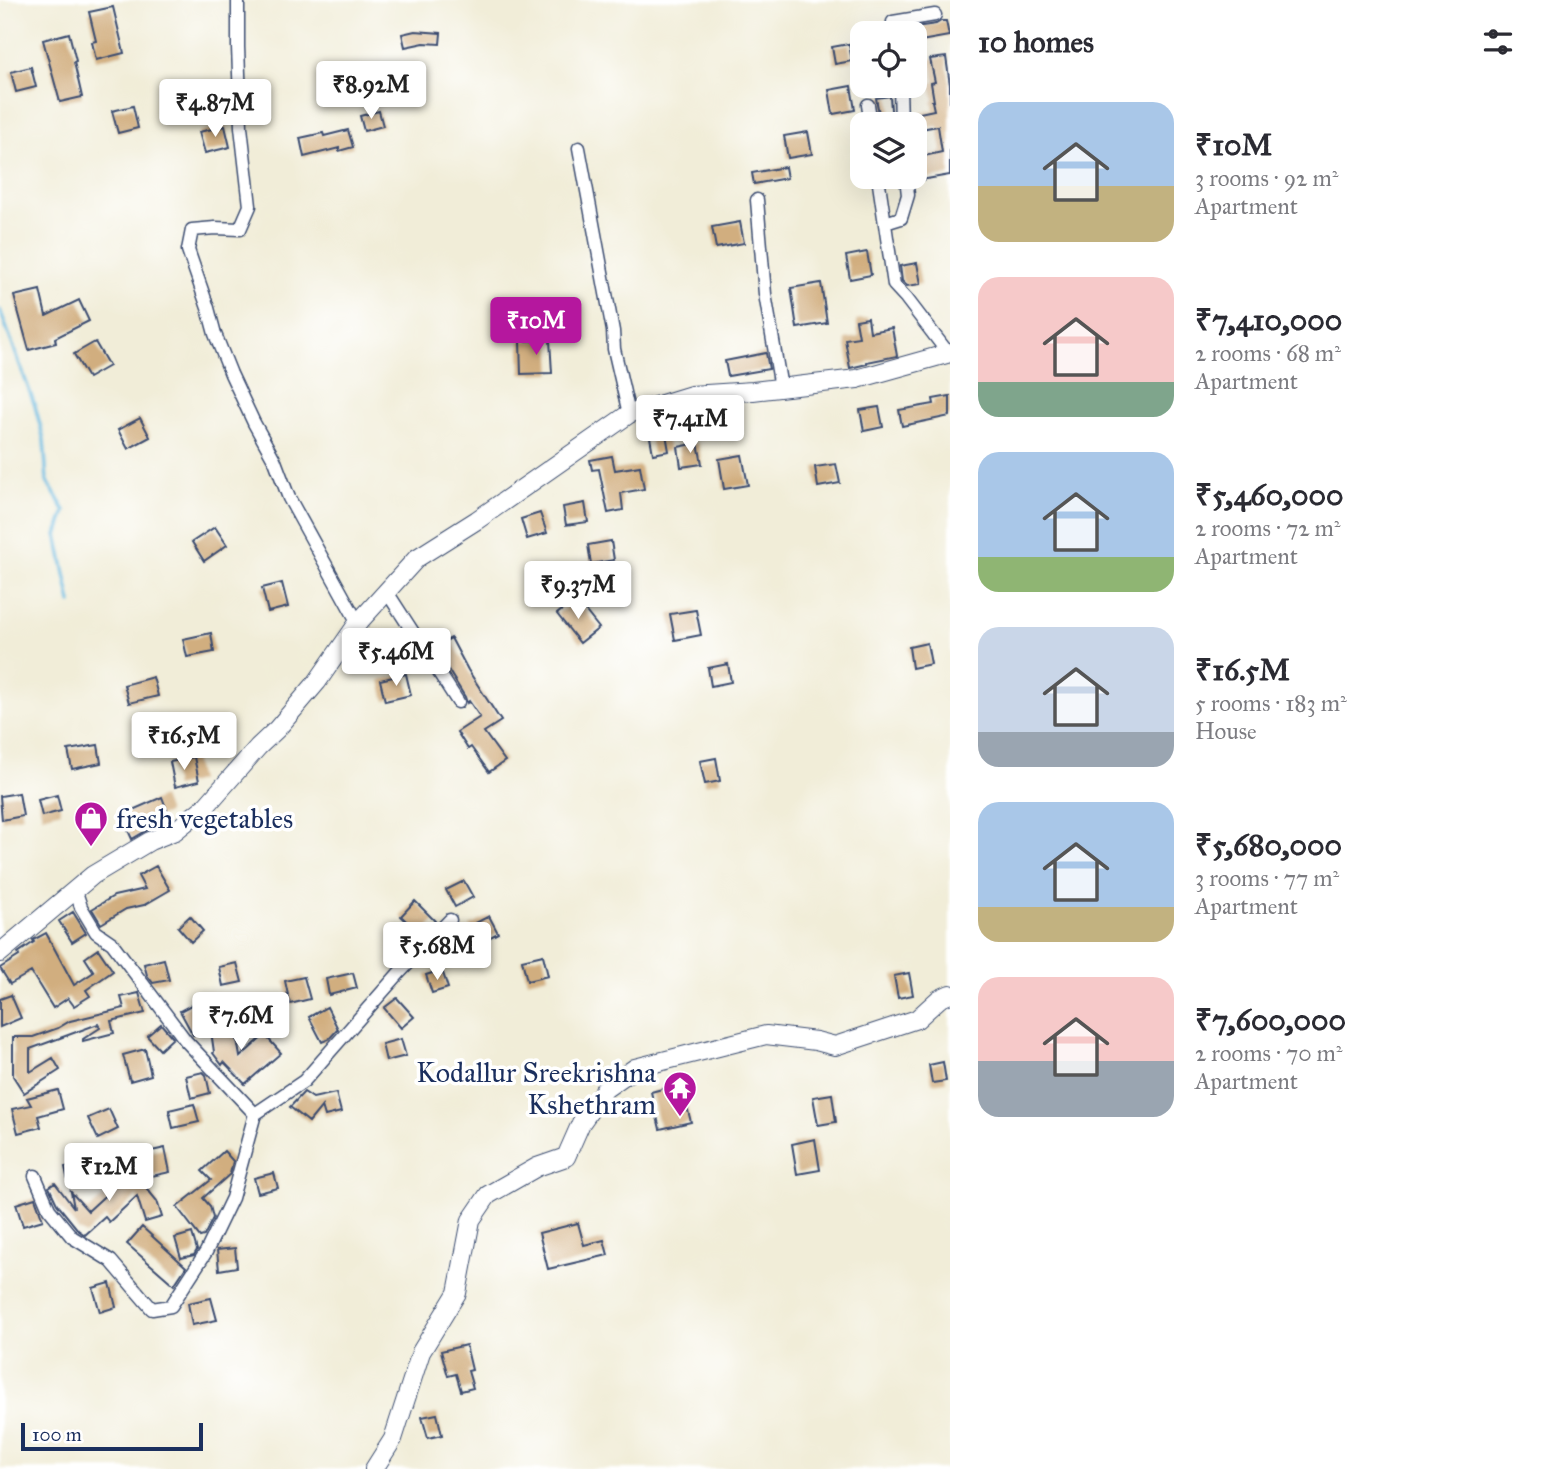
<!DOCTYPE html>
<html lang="en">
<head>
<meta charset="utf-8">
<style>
	body { margin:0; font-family:"IM FELL Great Primer",serif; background:#f7f7f7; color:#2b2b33; height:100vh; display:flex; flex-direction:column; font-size:26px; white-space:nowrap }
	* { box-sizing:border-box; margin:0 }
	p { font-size:23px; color:#7c7c81 }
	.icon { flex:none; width:38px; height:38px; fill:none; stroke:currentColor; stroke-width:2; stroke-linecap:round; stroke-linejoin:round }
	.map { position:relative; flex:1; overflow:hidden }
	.panel { display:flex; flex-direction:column; background:#fff; width:595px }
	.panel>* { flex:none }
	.tools { position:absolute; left:850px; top:21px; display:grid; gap:14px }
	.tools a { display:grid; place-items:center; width:77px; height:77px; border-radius:14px; background:#fff; box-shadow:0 7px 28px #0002; font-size:35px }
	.scale { position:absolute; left:21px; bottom:18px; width:182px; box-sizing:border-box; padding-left:7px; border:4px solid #1b2f5e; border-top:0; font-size:19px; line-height:24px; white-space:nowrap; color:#1b2f5e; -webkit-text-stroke:5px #fff; paint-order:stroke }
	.price { position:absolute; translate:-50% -60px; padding:0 16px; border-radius:7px; background:#fff; color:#222; font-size:23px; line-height:46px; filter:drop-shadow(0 2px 4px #0008) }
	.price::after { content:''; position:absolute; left:50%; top:42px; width:21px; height:16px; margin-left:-10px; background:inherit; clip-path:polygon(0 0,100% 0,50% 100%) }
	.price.on { background:#b5179e; color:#fff }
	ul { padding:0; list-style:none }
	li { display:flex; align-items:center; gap:21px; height:175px; padding:0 28px }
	li span { display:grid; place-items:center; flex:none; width:196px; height:140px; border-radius:21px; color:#555 }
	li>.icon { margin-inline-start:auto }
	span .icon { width:84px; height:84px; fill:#fffc; stroke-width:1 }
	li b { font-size:30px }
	h2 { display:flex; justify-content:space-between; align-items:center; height:84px; padding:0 28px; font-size:30px }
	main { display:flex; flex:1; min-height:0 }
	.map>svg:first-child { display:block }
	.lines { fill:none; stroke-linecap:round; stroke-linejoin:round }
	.stream { stroke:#62b8df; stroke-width:3.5 }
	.building { fill:#d1ae7f }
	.street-casing { stroke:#3b4c70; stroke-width:15 }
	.secondary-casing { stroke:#3b4c70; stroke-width:20 }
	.street { stroke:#fff; stroke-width:12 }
	.secondary { stroke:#fff; stroke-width:18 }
	.labels { text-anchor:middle; stroke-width:7; stroke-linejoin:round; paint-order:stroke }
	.poi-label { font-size:28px; fill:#1b2f5e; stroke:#fff; text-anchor:start }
</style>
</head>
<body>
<main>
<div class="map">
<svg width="950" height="1469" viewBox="0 0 950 1469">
	<rect width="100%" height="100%" fill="#fff"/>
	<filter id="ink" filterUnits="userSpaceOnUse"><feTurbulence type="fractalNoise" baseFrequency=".0143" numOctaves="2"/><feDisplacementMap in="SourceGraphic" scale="14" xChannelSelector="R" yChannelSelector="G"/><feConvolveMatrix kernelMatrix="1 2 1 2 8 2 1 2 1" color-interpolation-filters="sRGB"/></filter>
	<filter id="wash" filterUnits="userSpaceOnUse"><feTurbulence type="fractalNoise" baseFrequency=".00686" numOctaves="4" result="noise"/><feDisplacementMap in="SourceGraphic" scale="28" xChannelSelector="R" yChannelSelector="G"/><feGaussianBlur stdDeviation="1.57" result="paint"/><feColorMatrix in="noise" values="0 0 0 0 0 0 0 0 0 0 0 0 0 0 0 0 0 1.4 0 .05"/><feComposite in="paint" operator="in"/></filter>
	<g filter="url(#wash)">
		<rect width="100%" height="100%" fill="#f1edd8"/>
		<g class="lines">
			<path class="stream" d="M0 310 35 406 44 440 47 481 65 511 57 535 71 603"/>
		</g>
		<g id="blocks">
			<path class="building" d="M113 7 124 53 96 60 92 42 96 41 89 12Z
				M941 21H946L949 36 915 42V33H909L908 28 936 24Z
				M415 31 441 33 440 44 424 43 405 47 402 34Z
				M69 33 76 61 74 62 82 97 60 102 43 40Z
				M849 44 852 61 835 64 832 47Z
				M946 57 950 85V175L915 181V158L942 152 938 126 915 130V124H910V115L934 110 932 101H934L931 83 935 82 930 59Z
				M31 67 36 87 16 92 11 72Z
				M407 67 411 84 393 88 389 72Z
				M370 69 373 82 347 88 348 91 329 96 325 80Z
				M851 86 855 110 833 114 829 90Z
				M890 96 892 124H881L876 98Z
				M133 106 138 128 118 133 112 111Z
				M379 111 383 126 364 131 360 116Z
				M225 126 230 147 205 153 199 132Z
				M348 130 353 147 339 151V148L304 157 300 138 323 133 324 136Z
				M808 132 812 154 788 158 784 136Z
				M785 167 787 178 754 184 752 173Z
				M740 222 744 243 716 248 712 227Z
				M867 252 871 275 850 279 846 256Z
				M917 263 921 284 907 286 902 281 900 266Z
				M821 283 827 323 797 328 791 288Z
				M40 290 46 316 79 300 89 321 55 338 56 343 29 350 14 296Z
				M868 318 870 332 892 328 897 356 867 362V364L850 368 845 339 859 337 856 320Z
				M550 340 552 373 521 374 520 341Z
				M95 342 109 366 88 378 74 354Z
				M766 353 769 369 728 376 725 361Z
				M950 396V416L902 426 899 410 934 404 933 399Z
				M879 407 883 427 864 431 860 410Z
				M663 417 669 451 653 454 647 420Z
				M140 418 150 437 128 449 118 430Z
				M698 443 702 464 681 467 678 447Z
				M742 455 748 485 724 489 719 459Z
				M612 456 615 470 640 466 644 489 621 493 623 510 608 513 599 469 592 470 590 460Z
				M836 464 840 483 818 487 815 467Z
				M585 503 588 522 566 525 563 507Z
				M540 513 547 533 527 539 521 519Z
				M215 527 227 545 204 561 192 542Z
				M611 541 614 560 591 564 588 545Z
				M282 583 288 607 268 612 262 588Z
				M576 599 599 628 580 643 557 614Z
				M696 610 701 635 675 640 670 614Z
				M211 633 214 652 187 657 183 639Z
				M451 638 468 670 501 721 484 732 505 761 489 772 471 747 468 749 457 732 480 717 469 701 467 703 465 697 434 647Z
				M927 643 931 664 912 668 909 647Z
				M728 664 731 682 711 686 708 668Z
				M406 674 411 695 385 701 380 680Z
				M153 677 158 696 129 703 124 685Z
				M98 745 101 763 72 769 68 750Z
				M194 757 199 781 175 787 170 762Z
				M716 758 720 781 705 784 700 761Z
				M19 793 23 816 2 820 0 796Z
				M57 795 61 811 42 816 38 800Z
				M162 797 168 813 146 821 149 829 132 839 121 815Z
				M156 866 170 890 144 905 126 909 101 924 92 909 114 896 145 889 138 876Z
				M464 881 473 897 455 907 446 890Z
				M415 901 435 921 421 935 401 916Z
				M73 912 86 933 72 942 59 921Z
				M190 916 203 931 191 942 178 927Z
				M489 916 498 933 479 943 470 926Z
				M46 933 74 985 94 972 85 958 98 949 113 971 86 990 90 996 74 1006 68 998 53 1008 31 972 10 984 0 968 19 956 18 953 34 942 33 940Z
				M543 955 548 976 527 981 522 960Z
				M164 959 169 980 153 983 147 975 144 964Z
				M237 963 242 982 223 986 219 967Z
				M442 970 448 988 432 993 426 975Z
				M353 973 357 988 329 995 326 979Z
				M909 973 913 995 898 998 894 976Z
				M304 977 310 999 290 1004 285 981Z
				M139 993 145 1013 111 1021 114 1033 83 1041V1039L100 1028 98 1024 30 1049V1072L53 1058 60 1070 24 1093 13 1076V1037H33L58 1028 70 1021 124 1008 121 997Z
				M11 995 21 1018 0 1027V999Z
				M204 998 215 1018 195 1029 196 1034 193 1035 180 1011Z
				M397 998 414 1017 401 1028 384 1008Z
				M327 1007 338 1029 329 1039 322 1042 309 1017Z
				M234 1021 240 1057 265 1035 281 1053 245 1084 224 1062 222 1065 213 1053 214 1052 210 1024Z
				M161 1024 173 1038 160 1050 147 1036Z
				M401 1039 406 1056 386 1061 382 1044Z
				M145 1049 151 1075 130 1081 123 1055Z
				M943 1062 946 1081 932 1083 929 1065Z
				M203 1072 206 1075 210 1093 191 1098 186 1076Z
				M681 1084 691 1122 660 1129 651 1092Z
				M58 1090 63 1109 38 1116 41 1127 18 1133 12 1109 31 1105 27 1098Z
				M304 1092 313 1098 336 1093 341 1112 325 1116 322 1106 309 1122 290 1107Z
				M832 1094 836 1122 818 1125 813 1097Z
				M194 1104 199 1122 173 1128 169 1110Z
				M109 1109 118 1129 98 1139 88 1118Z
				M815 1139 820 1170 797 1174 792 1144Z
				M165 1148 170 1172 152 1176 147 1169 143 1153Z
				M224 1151 233 1161 230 1174 203 1198 210 1206 213 1218 204 1236 200 1237 177 1207 211 1180 202 1171Z
				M87 1163 90 1176 68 1181 65 1167Z
				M130 1168 157 1201 162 1217 145 1222 137 1196 109 1222 105 1217 85 1235 78 1230 57 1204 49 1187 55 1183 74 1208 71 1192 88 1211 112 1189 109 1186Z
				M274 1173 278 1188 258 1193 254 1178Z
				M35 1198 43 1220 23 1226 16 1204Z
				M578 1223 584 1245 604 1240 608 1255 548 1269 539 1233Z
				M142 1227 186 1267 174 1285 127 1244Z
				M192 1233 197 1250 194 1255 181 1258 175 1238Z
				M235 1248 237 1267 219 1270 217 1250Z
				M110 1283 116 1307 100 1312 93 1288Z
				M211 1298 217 1320 192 1325 188 1303Z
				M466 1345 472 1370 468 1371 473 1388 461 1391 456 1374 448 1376 441 1351Z
				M437 1414 442 1435 428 1438 422 1417Z"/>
		</g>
	</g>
	<g filter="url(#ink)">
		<use href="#blocks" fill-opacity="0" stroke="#3b4c70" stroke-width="2"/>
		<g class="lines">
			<g class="street-casing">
				<path id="street" d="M238 0V47L241 127 250 206 240 229 215 228 192 230 188 250 208 308 215 334 231 374 254 423 275 461 289 498 358 623
					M895 33 893 22 935 15
					M900 86 901 124
					M868 105 871 124
					M579 148 613 331 614 349 629 414
					M878 177 894 285 906 298 948 353
					M757 200 765 294 781 388
					M885 223 901 218 908 195 906 177
					M387 592 458 702
					M255 1114 304 1081 400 972 450 920
					M35 1176 49 1209 72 1237 111 1261 152 1309 171 1306 206 1252 232 1198 255 1114 186 1041 112 943 96 932 81 907 75 889"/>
			</g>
			<g class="secondary-casing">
				<path id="secondary" d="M0 953 93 875 150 841 175 831 207 805 258 747 277 729 317 682 358 623 417 558 477 520 629 414 691 395 753 391 857 379 950 353
					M374 1469 393 1439 421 1352 457 1293 471 1220 488 1195 537 1167 566 1157 581 1123 605 1089 635 1068 766 1035 816 1041 835 1046 917 1019 939 999 950 994"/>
			</g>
			<use href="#street" class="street"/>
			<use href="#secondary" class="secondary"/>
		</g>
	</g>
	<defs>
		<g id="shop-pin" transform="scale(1.75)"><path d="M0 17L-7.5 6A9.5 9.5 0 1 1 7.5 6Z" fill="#b5179e" stroke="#fff"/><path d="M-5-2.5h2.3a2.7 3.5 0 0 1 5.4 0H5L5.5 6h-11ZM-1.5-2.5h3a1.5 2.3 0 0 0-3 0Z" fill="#fff"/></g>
		<g id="temple-pin" transform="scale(1.75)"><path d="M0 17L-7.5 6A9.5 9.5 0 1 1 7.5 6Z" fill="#b5179e" stroke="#fff"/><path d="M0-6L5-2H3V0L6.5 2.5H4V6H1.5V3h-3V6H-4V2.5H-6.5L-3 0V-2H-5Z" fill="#fff"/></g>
	</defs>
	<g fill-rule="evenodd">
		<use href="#shop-pin" x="91" y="818"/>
		<use href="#temple-pin" x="680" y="1088"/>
	</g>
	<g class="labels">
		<g class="poi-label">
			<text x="116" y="828">fresh vegetables</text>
			<text x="656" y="1082" text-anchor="end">Kodallur Sreekrishna<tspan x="656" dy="32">Kshethram</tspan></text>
		</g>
	</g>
</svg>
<div class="tools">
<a><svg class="icon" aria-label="locate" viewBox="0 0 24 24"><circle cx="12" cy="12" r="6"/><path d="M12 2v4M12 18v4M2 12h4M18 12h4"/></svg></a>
<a><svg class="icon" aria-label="layers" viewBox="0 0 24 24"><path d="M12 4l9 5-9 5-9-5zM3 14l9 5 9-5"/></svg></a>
</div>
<div class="scale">100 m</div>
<b class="price" style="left:371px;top:121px">₹8.92M</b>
<b class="price" style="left:215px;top:139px">₹4.87M</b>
<b class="price on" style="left:536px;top:357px">₹10M</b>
<b class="price" style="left:690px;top:455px">₹7.41M</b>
<b class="price" style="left:578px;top:621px">₹9.37M</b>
<b class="price" style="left:396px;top:688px">₹5.46M</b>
<b class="price" style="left:184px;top:772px">₹16.5M</b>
<b class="price" style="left:437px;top:982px">₹5.68M</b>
<b class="price" style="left:241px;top:1052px">₹7.6M</b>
<b class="price" style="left:109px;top:1203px">₹12M</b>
</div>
<section class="panel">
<h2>10 homes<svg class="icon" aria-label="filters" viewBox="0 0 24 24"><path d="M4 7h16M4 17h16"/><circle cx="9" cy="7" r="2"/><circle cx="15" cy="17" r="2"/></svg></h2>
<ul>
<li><span style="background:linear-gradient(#a9c7e8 60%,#c2b280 0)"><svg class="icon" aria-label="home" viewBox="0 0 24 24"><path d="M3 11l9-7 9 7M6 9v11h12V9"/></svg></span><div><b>₹10M</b><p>3 rooms · 92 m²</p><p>Apartment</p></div></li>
<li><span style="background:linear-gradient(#f6c9c9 75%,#7fa58c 0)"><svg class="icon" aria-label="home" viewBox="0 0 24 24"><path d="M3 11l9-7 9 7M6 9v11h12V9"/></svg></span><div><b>₹7,410,000</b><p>2 rooms · 68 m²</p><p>Apartment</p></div></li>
<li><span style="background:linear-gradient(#a9c7e8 75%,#8fb573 0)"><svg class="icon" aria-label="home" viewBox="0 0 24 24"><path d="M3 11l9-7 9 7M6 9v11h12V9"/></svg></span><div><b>₹5,460,000</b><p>2 rooms · 72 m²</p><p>Apartment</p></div></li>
<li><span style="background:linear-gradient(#c9d6e8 75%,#9aa5b1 0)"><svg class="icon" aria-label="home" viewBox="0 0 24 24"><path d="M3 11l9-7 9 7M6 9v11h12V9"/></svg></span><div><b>₹16.5M</b><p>5 rooms · 183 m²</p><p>House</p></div></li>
<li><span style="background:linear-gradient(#a9c7e8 75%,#c2b280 0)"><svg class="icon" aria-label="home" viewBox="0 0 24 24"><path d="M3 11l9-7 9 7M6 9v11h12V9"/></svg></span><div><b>₹5,680,000</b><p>3 rooms · 77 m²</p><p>Apartment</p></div></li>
<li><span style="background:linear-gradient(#f6c9c9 60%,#9aa5b1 0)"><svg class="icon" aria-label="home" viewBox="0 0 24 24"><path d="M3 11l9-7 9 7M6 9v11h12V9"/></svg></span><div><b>₹7,600,000</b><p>2 rooms · 70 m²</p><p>Apartment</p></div></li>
</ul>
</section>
</main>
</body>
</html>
